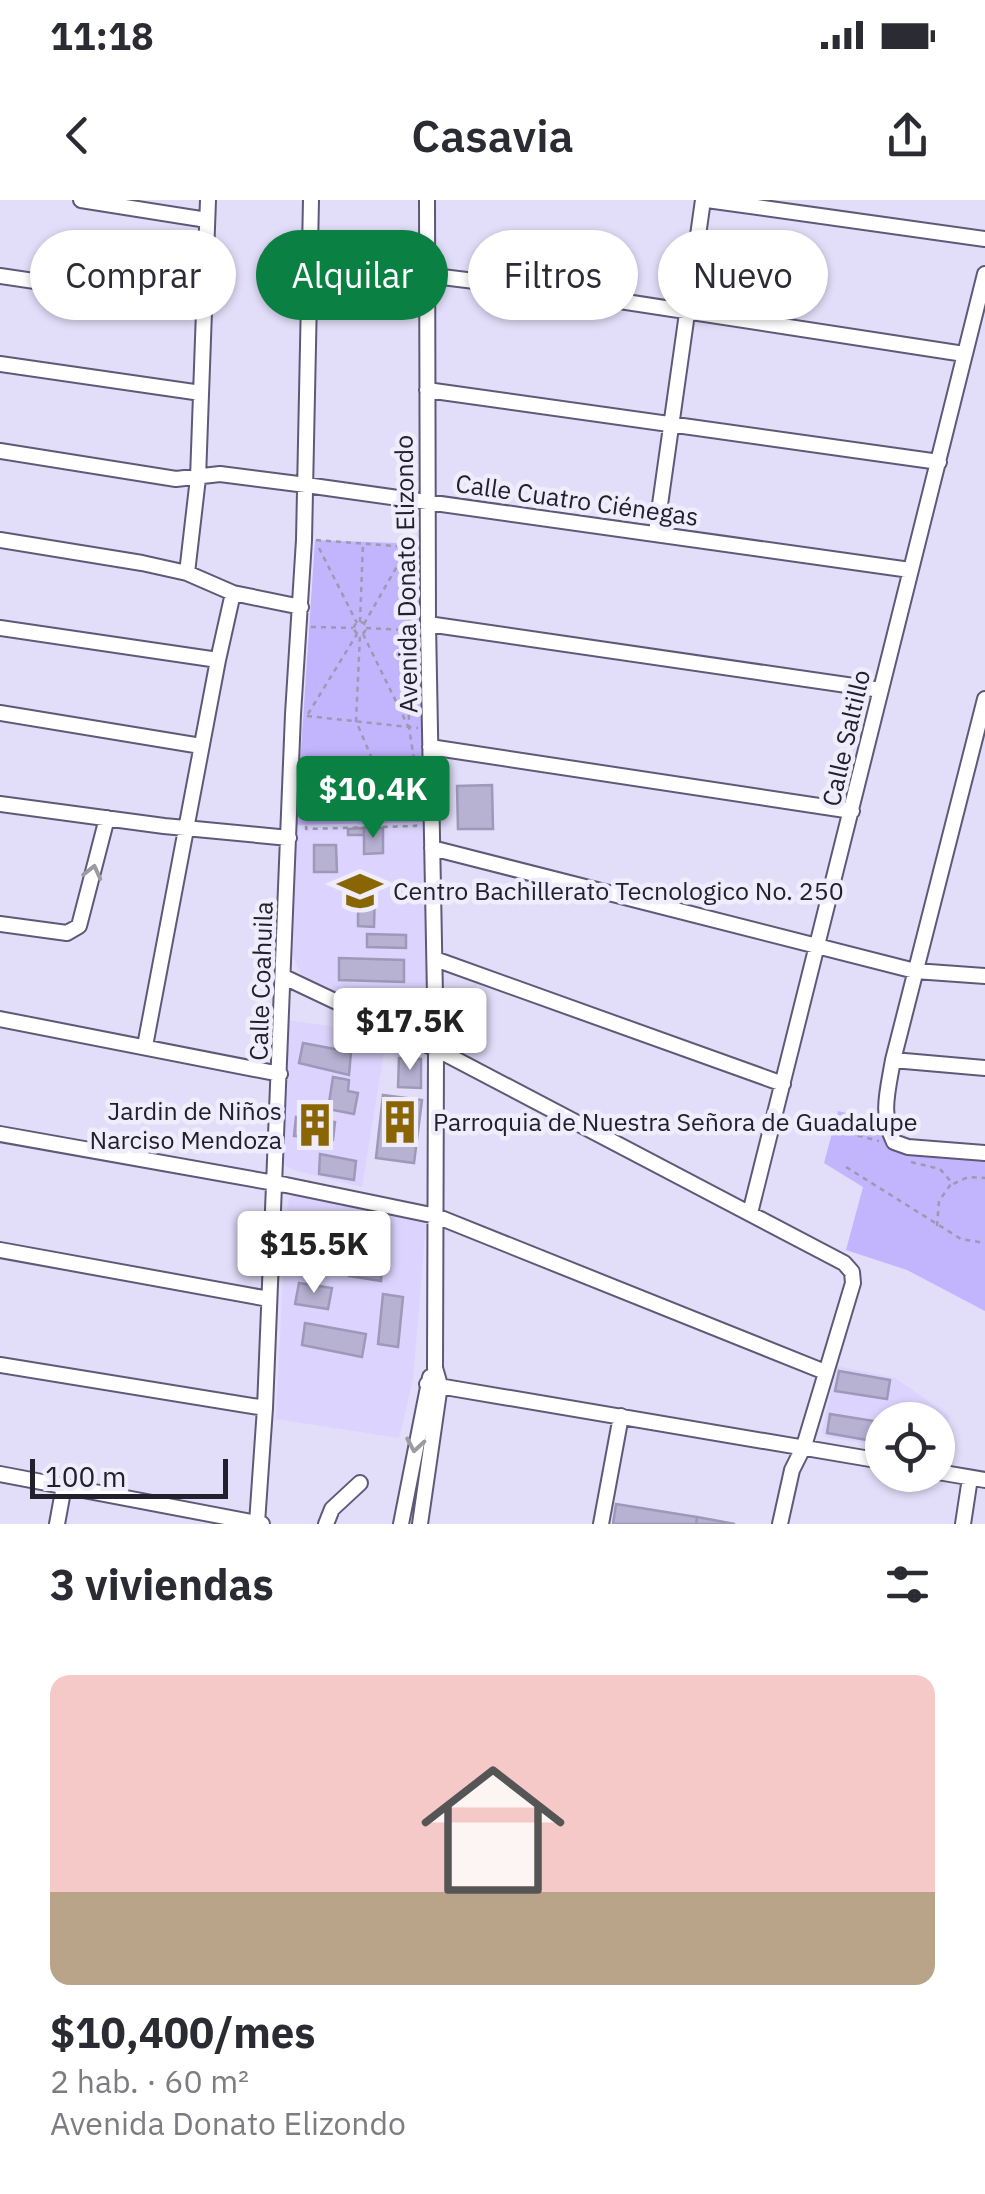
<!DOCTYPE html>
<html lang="es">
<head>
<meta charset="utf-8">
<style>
	body { margin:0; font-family:"IBM Plex Sans",sans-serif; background:#f7f7f7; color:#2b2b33; height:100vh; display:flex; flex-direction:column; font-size:38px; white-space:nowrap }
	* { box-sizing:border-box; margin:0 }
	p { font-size:32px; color:#7c7c81 }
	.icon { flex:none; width:55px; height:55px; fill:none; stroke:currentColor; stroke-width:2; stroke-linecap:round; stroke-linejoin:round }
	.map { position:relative; height:1324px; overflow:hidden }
	.panel { display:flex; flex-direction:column; background:#fff; flex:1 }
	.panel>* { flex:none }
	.hud { position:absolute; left:30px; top:30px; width:925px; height:90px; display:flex; gap:20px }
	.fabs { position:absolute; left:865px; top:1202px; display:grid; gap:20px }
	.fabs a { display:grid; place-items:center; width:90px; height:90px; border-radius:50%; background:#fff; box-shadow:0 2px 8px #0004; font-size:50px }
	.scale { position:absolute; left:30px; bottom:25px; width:198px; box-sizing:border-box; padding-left:10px; border:5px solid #22202d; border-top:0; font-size:28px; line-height:35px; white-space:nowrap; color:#22202d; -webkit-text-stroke:8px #efedfb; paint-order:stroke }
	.price { position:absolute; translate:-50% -85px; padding:0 22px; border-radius:10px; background:#fff; color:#222; font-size:32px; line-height:65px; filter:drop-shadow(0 2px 5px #0008) }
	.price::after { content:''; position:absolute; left:50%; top:60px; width:30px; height:22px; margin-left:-15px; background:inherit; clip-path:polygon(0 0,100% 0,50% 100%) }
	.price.selected { background:#0b8043; color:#fff }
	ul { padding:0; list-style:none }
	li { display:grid; align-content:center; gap:20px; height:530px; padding:0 50px }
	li+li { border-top:2px solid #e1e1e2 }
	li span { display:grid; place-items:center; height:310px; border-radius:20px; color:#555 }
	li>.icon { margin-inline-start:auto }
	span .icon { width:180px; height:180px; fill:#fffc; stroke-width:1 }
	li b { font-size:42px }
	h2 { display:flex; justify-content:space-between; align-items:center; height:120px; padding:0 50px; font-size:42px }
	.tag { padding:0 35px; border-radius:45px; background:#fff; box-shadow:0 2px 8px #0004; font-size:35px; line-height:90px }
	.tag.selected { background:#0b8043; color:#fff }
	.status { display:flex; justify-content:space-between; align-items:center; height:70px; padding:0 50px; background:#fff; direction:ltr }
	.status svg { height:28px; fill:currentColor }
	header { display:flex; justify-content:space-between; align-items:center; height:130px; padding:0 50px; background:#fff; font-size:45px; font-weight:600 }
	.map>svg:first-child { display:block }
	.built { fill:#dcd4fe }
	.green { fill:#c3b4fe }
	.building { fill:#b7b1d2; stroke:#9e98b9; stroke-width:2.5 }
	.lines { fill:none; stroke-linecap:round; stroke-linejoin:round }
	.minor-casing { stroke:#5f5977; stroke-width:18 }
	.path { stroke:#9d99af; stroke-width:2.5; stroke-dasharray:5 5; stroke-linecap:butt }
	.minor { stroke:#fff; stroke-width:14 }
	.oneway { stroke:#9c9ba0 }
	.labels { text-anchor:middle; stroke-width:9; stroke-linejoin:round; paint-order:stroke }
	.street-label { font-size:25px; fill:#22202d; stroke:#efedfb }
	.poi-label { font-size:25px; fill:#22202d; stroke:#efedfb; text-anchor:start }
</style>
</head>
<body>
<div class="status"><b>11:18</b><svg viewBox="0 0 49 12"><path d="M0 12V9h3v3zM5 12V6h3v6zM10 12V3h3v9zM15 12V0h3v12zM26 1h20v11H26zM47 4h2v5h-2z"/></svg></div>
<header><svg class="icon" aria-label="back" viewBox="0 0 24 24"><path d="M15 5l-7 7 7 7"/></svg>Casavia<svg class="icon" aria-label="share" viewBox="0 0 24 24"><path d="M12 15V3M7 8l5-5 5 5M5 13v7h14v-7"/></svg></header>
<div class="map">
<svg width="985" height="1324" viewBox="0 0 985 1324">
	<rect width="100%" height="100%" fill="#e2ddf9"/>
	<path class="built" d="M423 622 429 841 301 774 293 756 296 625Z
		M279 819 387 834 362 987 293 970 277 961Z
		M295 993 422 1018 426 1025 413 1180 399 1238 276 1219 286 1016 289 999Z
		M837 1166 895 1178 949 1216 944 1256 938 1255V1220H882V1246L826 1237 822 1232Z"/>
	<path class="green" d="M315 340 421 344 423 622 296 625Z
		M838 911 875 920 886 944 899 950 985 959V1111L907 1070 846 1050 863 987 824 963Z"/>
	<path class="building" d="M492 585 493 629H458L457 586Z
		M364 628H383V653L364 654Z
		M364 628V635H348V629Z
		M314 645H336L337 672H314Z
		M358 688H375L374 727 358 726Z
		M367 734 406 735V748L367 747Z
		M339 758 404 760V782L339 780Z
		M303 843 351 852 349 875 299 863Z
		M399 858 421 859V888L398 887Z
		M333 877 349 880 348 891 358 893 354 914 328 909Z
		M383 895 422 900 414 963 376 958Z
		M296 917 335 922 333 940 294 936Z
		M320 954 356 961 354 980 319 974Z
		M354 1024 382 1027 381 1044 352 1040Z
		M295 1032 334 1039 331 1060 292 1054Z
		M352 1058 382 1063 381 1081 349 1076Z
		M299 1083 332 1088 328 1109 295 1104Z
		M383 1094 403 1097 398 1147 378 1144Z
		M305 1123 366 1134 362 1157 302 1145Z
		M839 1171 890 1180 887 1199 835 1191Z
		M830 1214 880 1222 878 1242 827 1233Z
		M616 1304 697 1317 696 1324H613Z
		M697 1317 735 1324H696Z"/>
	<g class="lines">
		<g class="minor-casing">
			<path id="minor" d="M81 0 207 20
				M707 0 985 39
				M426 75 548 90 964 154
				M0 76 203 106
				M0 164 201 193
				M427 190 939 262
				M0 251 176 279 220 274 306 285 910 370
				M656 333 703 0
				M0 340 142 363 187 373 233 393 301 407
				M187 373 198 278 208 0
				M428 424 881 490
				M0 428 218 460
				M985 499 893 860C888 890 880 914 894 942L908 947 985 953
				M0 513 201 546
				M430 547 852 611
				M0 604 164 626 289 638
				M432 648 915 771 985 776
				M0 724 67 733 79 726 107 618
				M435 759 783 884
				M284 777 436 849 844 1063 852 1072 853 1083 804 1246 792 1270 780 1324
				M0 819 280 874
				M145 846 218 460 233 393
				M893 860 985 868
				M0 934 286 985 436 1016 825 1172
				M750 1013 985 74
				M0 1050 269 1099
				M0 1165 265 1208
				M427 1184 882 1261
				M938 1272 985 1280
				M0 1274 262 1324
				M257 1323 265 1208 293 514 304 340 311 0
				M57 1324 64 1286
				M326 1324 332 1309 360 1283
				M401 1324 430 1177
				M420 1324 440 1185 435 1168 436 849 428 424 427 0
				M601 1324 621 1216
				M963 1324 970 1278"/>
		</g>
		<path class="path" d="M322 50 414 52
			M316 340 408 347 409 528 414 559 416 626 306 629 308 599 337 568H373V561L356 521 360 435
			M319 348 357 423
			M354 428a6 6 0 1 1 12 0a6 6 0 1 1-12 0Z
			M360 422 363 343
			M364 424 408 347
			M311 427 353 428
			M366 428 408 430
			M363 434 408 526
			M308 514 357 434
			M307 516 418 528
			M309 599H336
			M848 933 879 941
			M911 962 940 969 953 984 968 977 985 978
			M846 967 961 1039 985 1043
			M937 1026 939 1001 951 984"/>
		<use href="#minor" class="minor"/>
	</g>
	<defs><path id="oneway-chevron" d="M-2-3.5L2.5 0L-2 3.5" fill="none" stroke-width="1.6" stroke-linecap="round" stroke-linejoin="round" transform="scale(2.5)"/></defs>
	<g class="oneway">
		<use href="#oneway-chevron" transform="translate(93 672) rotate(-76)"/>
		<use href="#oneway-chevron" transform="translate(415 1245) rotate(100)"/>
	</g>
	<defs>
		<g id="school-bare" transform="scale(3.45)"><path d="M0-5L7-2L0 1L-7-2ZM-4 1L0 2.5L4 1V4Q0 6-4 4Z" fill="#8a6503" stroke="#efedfb" stroke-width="2.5" paint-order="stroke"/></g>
		<g id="building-bare" transform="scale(3.45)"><path d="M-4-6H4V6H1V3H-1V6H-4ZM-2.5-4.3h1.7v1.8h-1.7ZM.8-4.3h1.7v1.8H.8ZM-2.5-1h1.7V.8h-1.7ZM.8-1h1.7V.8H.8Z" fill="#8a6503" stroke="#efedfb" stroke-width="2.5" paint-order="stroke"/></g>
	</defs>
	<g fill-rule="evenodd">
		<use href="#school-bare" x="360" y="691"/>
		<use href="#building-bare" x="400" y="922"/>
		<use href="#building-bare" x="315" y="925"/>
	</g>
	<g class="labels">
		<g class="street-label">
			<text transform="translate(577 300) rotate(8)" y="9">Calle Cuatro Ciénegas</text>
			<text transform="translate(406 374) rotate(-91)" y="9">Avenida Donato Elizondo</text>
			<text transform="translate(846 538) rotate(-77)" y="9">Calle Saltillo</text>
			<text transform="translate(261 781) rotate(-88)" y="9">Calle Coahuila</text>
		</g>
		<g class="poi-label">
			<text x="393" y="700">Centro Bachillerato Tecnologico No. 250</text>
			<text x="282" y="920" text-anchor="end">Jardin de Niños<tspan x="282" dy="29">Narciso Mendoza</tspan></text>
			<text x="433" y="931">Parroquia de Nuestra Señora de Guadalupe</text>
		</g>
	</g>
</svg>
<div class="fabs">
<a><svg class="icon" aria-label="locate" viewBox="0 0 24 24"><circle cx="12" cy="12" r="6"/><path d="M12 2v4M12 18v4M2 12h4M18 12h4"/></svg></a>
</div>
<div class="scale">100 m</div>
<b class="price selected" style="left:373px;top:641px">$10.4K</b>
<b class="price" style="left:410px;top:873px">$17.5K</b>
<b class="price" style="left:314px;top:1096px">$15.5K</b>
<div class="hud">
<a class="tag">Comprar</a>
<a class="tag selected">Alquilar</a>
<a class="tag">Filtros</a>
<a class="tag">Nuevo</a>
</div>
</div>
<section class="panel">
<h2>3 viviendas<svg class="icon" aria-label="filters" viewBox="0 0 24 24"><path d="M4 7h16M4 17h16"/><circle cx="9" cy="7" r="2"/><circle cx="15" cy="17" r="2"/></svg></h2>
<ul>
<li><span style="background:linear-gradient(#f6c9c9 70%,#b9a48a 0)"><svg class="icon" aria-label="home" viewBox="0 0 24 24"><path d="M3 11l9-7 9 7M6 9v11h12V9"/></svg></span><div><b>$10,400/mes</b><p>2 hab. · 60 m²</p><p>Avenida Donato Elizondo</p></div></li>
</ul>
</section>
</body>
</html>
